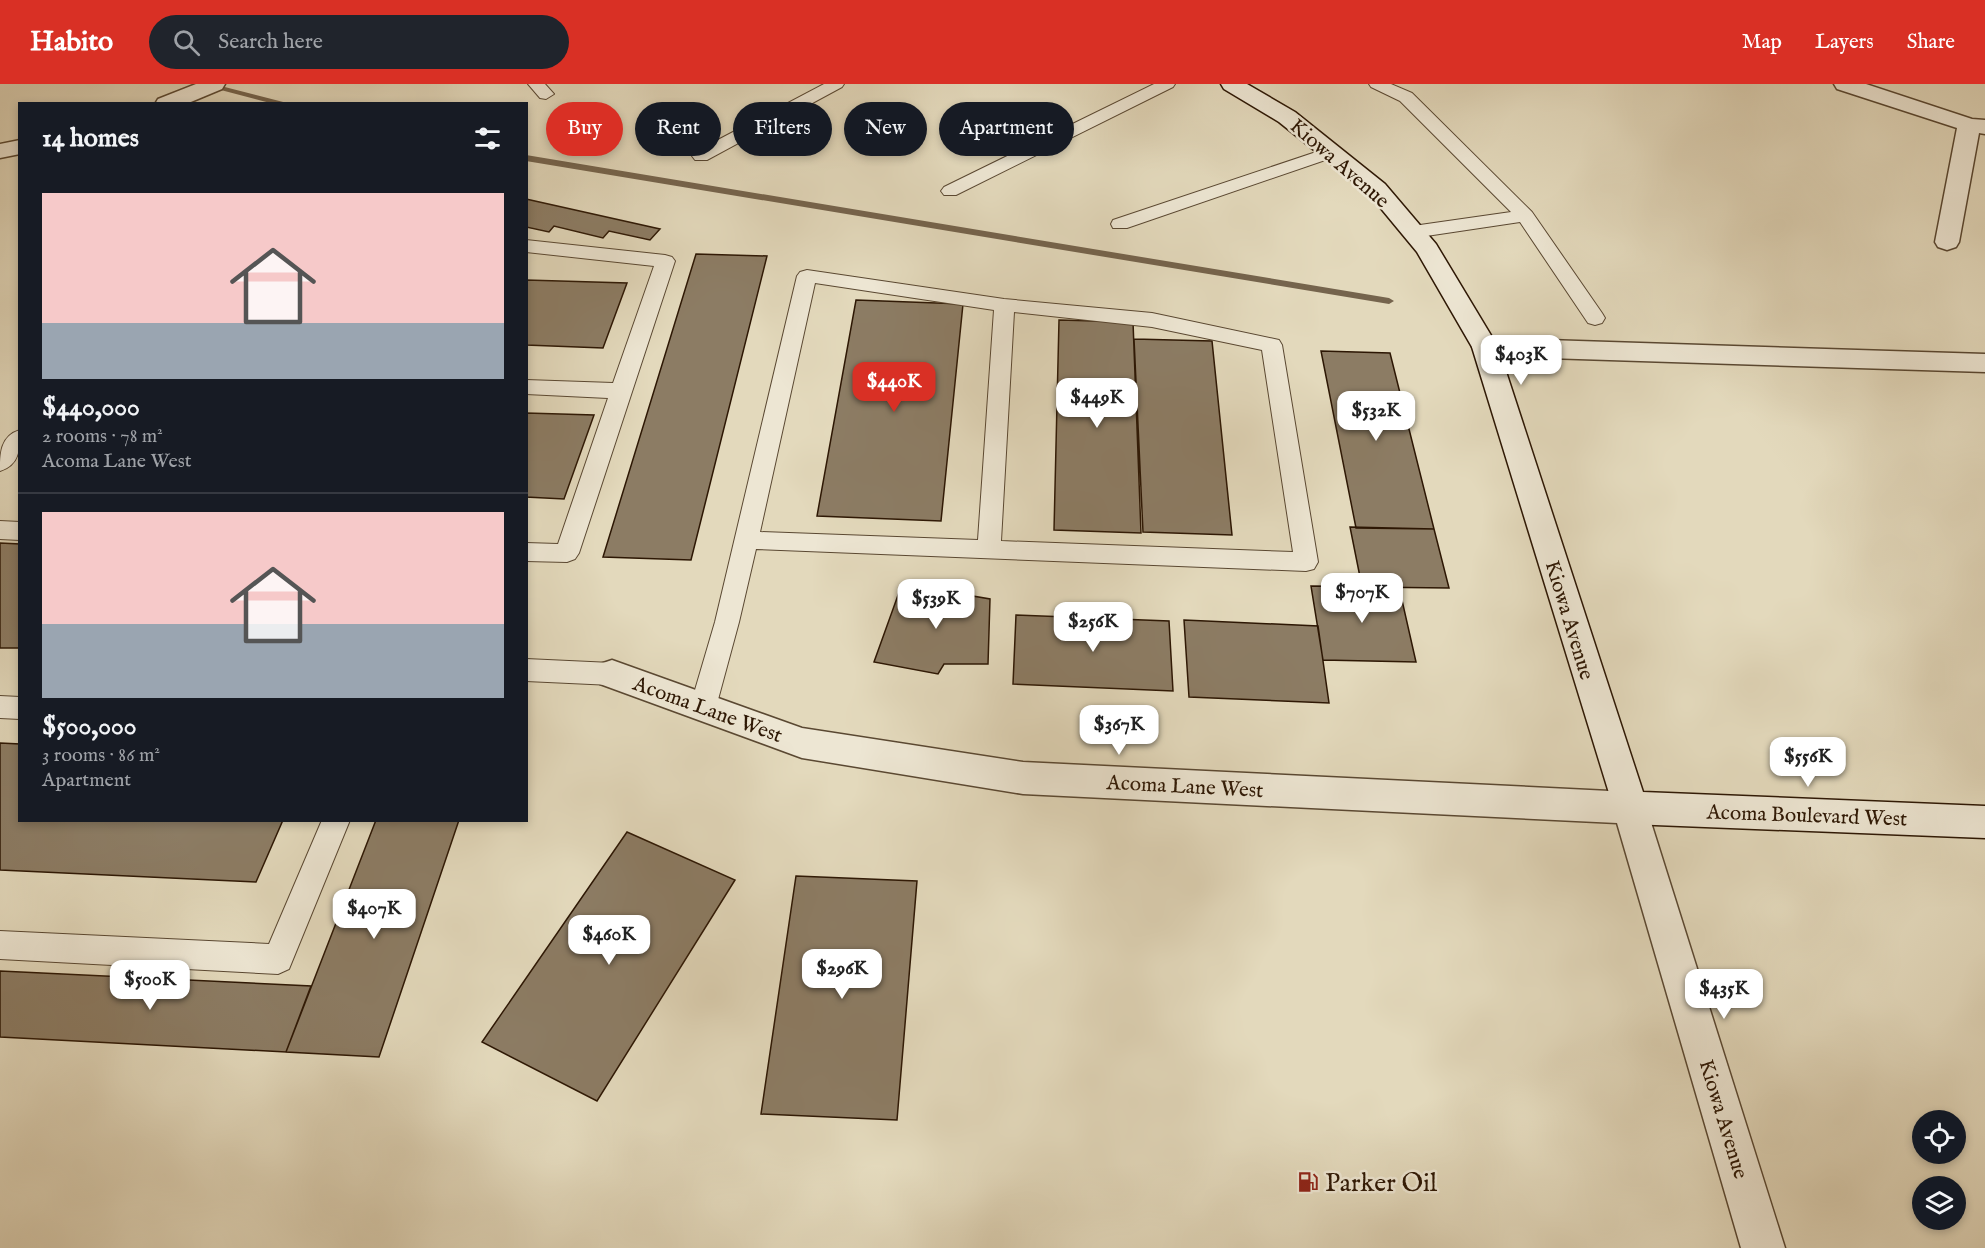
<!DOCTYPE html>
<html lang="en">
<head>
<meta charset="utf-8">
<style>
	body { margin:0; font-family:"IM FELL English",serif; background:#20242c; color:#f1f3f6; height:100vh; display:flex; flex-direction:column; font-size:22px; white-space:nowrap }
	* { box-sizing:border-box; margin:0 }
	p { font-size:20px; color:#9ea1a6 }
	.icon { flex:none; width:33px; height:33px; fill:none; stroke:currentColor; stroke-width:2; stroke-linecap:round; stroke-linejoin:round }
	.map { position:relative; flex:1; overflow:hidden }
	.side { position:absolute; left:18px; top:18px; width:510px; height:720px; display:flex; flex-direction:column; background:#171b24; border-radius:0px; box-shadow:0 3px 9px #0003 }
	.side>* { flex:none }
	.guide { position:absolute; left:546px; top:18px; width:570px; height:54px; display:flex; gap:12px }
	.controls { position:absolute; left:1912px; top:1026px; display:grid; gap:12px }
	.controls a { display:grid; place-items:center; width:54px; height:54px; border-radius:50%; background:#171b24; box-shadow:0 3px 9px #0003; font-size:30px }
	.price { position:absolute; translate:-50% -51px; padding:0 14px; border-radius:12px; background:#fff; color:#222; font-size:20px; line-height:39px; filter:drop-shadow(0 2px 3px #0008) }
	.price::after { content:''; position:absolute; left:50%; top:36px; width:18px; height:14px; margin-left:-9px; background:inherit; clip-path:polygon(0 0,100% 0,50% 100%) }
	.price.current { background:#d93025; color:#fff }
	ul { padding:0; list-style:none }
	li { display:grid; align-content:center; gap:12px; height:318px; padding:0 24px }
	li+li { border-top:2px solid #363941 }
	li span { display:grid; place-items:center; height:186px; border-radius:0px; color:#555 }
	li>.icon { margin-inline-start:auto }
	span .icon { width:108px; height:108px; fill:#fffc; stroke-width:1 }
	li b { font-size:26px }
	h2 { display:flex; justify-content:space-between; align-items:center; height:72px; padding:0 24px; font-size:26px }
	.tag { padding:0 21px; border-radius:27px; background:#171b24; box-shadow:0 3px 9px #0003; font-size:21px; line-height:54px }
	.tag.current { background:#d93025; color:#fff }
	header { display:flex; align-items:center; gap:36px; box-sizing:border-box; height:84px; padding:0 30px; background:#d93025; color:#fff }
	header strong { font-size:28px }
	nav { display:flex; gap:33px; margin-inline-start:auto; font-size:21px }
	.search { width:420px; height:54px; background:#20242c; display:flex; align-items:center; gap:15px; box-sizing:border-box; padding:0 21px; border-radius:33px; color:#9ea1a6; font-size:22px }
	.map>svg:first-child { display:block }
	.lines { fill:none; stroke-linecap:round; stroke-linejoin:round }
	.stream { fill:#75644d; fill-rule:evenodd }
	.building { fill:#8c7c64; stroke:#2d1704; stroke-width:1.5 }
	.lane-casing { stroke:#5a4832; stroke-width:2 }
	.street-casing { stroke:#5a4832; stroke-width:3 }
	.secondary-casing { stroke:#2d1704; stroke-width:3 }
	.lane { fill:#ede6d3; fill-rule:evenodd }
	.street { fill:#ede6d3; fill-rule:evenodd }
	.secondary { fill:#ede6d3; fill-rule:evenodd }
	.labels { text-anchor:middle; stroke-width:5; stroke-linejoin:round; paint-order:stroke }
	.street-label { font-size:21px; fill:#2d1704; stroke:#ede6d3 }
	.near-poi-label { font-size:26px; fill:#2d1704; stroke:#ede6d3; text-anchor:start }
</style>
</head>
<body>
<header>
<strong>Habito</strong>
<div class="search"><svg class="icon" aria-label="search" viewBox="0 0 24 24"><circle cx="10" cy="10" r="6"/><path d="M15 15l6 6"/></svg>Search here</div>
<nav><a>Map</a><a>Layers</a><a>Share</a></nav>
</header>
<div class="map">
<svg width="1985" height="1164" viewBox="0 0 1985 1164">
	<rect width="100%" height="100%" fill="#e3d9bc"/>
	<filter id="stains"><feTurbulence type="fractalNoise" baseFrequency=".00333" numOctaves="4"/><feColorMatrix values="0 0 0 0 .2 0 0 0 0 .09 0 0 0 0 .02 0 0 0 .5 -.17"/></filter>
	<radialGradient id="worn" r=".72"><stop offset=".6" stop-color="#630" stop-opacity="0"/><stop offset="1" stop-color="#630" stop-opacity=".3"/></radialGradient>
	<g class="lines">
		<path class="stream" d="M198 0H213L291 20H274Z
			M526 71 1389 214 1394 217 1389 220 526 77Z"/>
	</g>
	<path class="building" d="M526 115 660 145 650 156 609 147 603 154 554 142 549 148 526 143Z
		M696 170 767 172 691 476 603 473Z
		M526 196 627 199 603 264 526 261Z
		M856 216 963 220 941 437 817 432Z
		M1059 236 1133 238 1141 449 1054 446Z
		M1134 255 1212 257 1232 451 1143 448Z
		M1321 267 1390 269 1434 445 1356 444Z
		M526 329 594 331 564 415 526 413Z
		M1350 443 1434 445 1449 504 1362 503Z
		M0 459 20 460V564H0Z
		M902 500 990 515 988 580H944L938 590 874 578Z
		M1311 502 1399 503 1416 578 1323 576Z
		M1016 531 1169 537 1173 607 1013 600Z
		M1184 536 1318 542 1329 619 1189 613Z
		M0 659 20 660V736H283L256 798 0 786Z
		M376 736H459L379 973 286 968Z
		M627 748 735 796 597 1017 482 958Z
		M796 792 917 797 897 1036 761 1030Z
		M0 887 311 902 286 968 0 953Z"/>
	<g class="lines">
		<g class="lane-casing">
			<path id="lane" d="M528 0H545L554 10 546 15 540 14Z
				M824 0H844L842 3 707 76H695L692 72 695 68Z
				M1154 0H1175L1173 3 956 111H944L941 107 944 103Z
				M1369 0H1391L1412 9 1532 128 1602 229 1605 234 1602 239 1595 241 1588 239 1520 138 1413 154 1406 152 1404 148 1406 144 1413 142 1511 128 1400 17 1371 3Z
				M1331 63 1337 64 1340 68 1337 72 1127 144H1113L1111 140 1113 136Z
				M526 156 665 171 672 173 675 177 579 469 575 475 567 478 526 477V459L558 460 608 314 526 310V296L613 299 654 182 526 168Z
				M807 186 1004 215 1152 229 1279 256 1282 261 1318 478 1314 485 1306 487 756 465 739 538 716 623 712 631 703 634 694 631 690 623 715 538 797 192 800 188ZM815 199 994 226 978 456 760 448ZM1014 228 1152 243 1262 266 1293 468 1001 457Z
				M20 346C20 364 20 381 0 387 0 370 0 352 20 346Z
				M0 437 20 438V456L0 455Z
				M526 575 612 579 621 582 625 590 621 598 612 601 526 597Z
				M0 612 20 613V635L0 634Z
				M322 736H350L289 885 278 890 0 875V847L269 860Z"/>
		</g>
		<g class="street-casing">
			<path id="street" d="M196 0H225L222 5 186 20H155L158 15Z
				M1834 0H1866L1972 35 1985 36V50L1979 49 1959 158 1956 163 1947 166 1938 163 1935 158 1957 44 1837 5Z
				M20 56V70L0 74V60Z
				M1485 254 1985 270V288L1485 272 1476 269 1472 263 1476 257Z
				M612 576 802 644 1023 678 1630 708 1643 713 1785 1164H1741L1617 739 1023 710 802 674 600 600 595 590 600 580Z"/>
		</g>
		<g class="secondary-casing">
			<path id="secondary" d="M1221 0H1247L1295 28 1385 100 1436 160 1498 263 1643 708 1985 722V754L1630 740 1617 735 1472 263 1417 168 1369 110 1279 38 1224 5Z"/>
		</g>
		<use href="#lane" class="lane"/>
		<use href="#street" class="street"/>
		<use href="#secondary" class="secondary"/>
	</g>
	<defs>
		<g id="fuel-bare" transform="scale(1.62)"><path d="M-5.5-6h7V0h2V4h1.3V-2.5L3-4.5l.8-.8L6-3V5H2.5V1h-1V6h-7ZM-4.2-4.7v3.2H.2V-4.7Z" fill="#8f2418" stroke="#ede6d3" stroke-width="2.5" paint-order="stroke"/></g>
	</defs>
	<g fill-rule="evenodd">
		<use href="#fuel-bare" x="1308" y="1098"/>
	</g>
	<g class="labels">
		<g class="street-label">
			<text transform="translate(1340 79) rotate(41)" y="7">Kiowa Avenue</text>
			<text transform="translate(1570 536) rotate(73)" y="7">Kiowa Avenue</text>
			<text transform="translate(708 625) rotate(20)" y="7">Acoma Lane West</text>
			<text transform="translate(1185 702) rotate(3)" y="7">Acoma Lane West</text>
			<text transform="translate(1807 731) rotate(2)" y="7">Acoma Boulevard West</text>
			<text transform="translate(1724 1035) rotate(73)" y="7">Kiowa Avenue</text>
		</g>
		<g class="near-poi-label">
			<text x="1325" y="1107">Parker Oil</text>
		</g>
	</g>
	<rect width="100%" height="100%" filter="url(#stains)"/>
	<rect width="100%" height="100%" fill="url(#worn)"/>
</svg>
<div class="controls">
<a><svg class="icon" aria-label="locate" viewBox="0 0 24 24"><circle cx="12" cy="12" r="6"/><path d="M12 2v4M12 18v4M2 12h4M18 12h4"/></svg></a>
<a><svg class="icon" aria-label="layers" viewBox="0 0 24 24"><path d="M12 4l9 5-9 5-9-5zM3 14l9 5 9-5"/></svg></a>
</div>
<b class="price" style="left:1521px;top:302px">$403K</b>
<b class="price current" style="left:894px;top:329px">$440K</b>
<b class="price" style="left:1097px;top:345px">$449K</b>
<b class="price" style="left:1376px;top:358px">$532K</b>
<b class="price" style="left:1362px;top:540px">$707K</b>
<b class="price" style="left:936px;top:546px">$539K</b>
<b class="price" style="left:1093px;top:569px">$256K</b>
<b class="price" style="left:1119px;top:672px">$367K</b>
<b class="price" style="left:1808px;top:704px">$556K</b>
<b class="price" style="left:374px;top:856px">$407K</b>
<b class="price" style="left:609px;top:882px">$460K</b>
<b class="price" style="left:842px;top:916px">$296K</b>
<b class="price" style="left:150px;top:927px">$500K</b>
<b class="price" style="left:1724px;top:936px">$435K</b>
<div class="guide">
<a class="tag current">Buy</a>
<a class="tag">Rent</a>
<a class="tag">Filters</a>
<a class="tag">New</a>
<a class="tag">Apartment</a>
</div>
<section class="side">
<h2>14 homes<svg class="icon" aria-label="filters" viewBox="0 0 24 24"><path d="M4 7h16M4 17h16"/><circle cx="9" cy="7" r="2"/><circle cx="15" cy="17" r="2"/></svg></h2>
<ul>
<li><span style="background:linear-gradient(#f6c9c9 70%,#9aa5b1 0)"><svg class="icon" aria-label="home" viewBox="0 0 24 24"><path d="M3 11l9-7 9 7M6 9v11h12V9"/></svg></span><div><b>$440,000</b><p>2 rooms · 78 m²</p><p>Acoma Lane West</p></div></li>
<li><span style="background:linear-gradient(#f6c9c9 60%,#9aa5b1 0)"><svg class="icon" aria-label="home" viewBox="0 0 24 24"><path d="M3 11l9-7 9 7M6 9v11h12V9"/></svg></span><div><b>$500,000</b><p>3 rooms · 86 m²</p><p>Apartment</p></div></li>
</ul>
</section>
</div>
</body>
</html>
